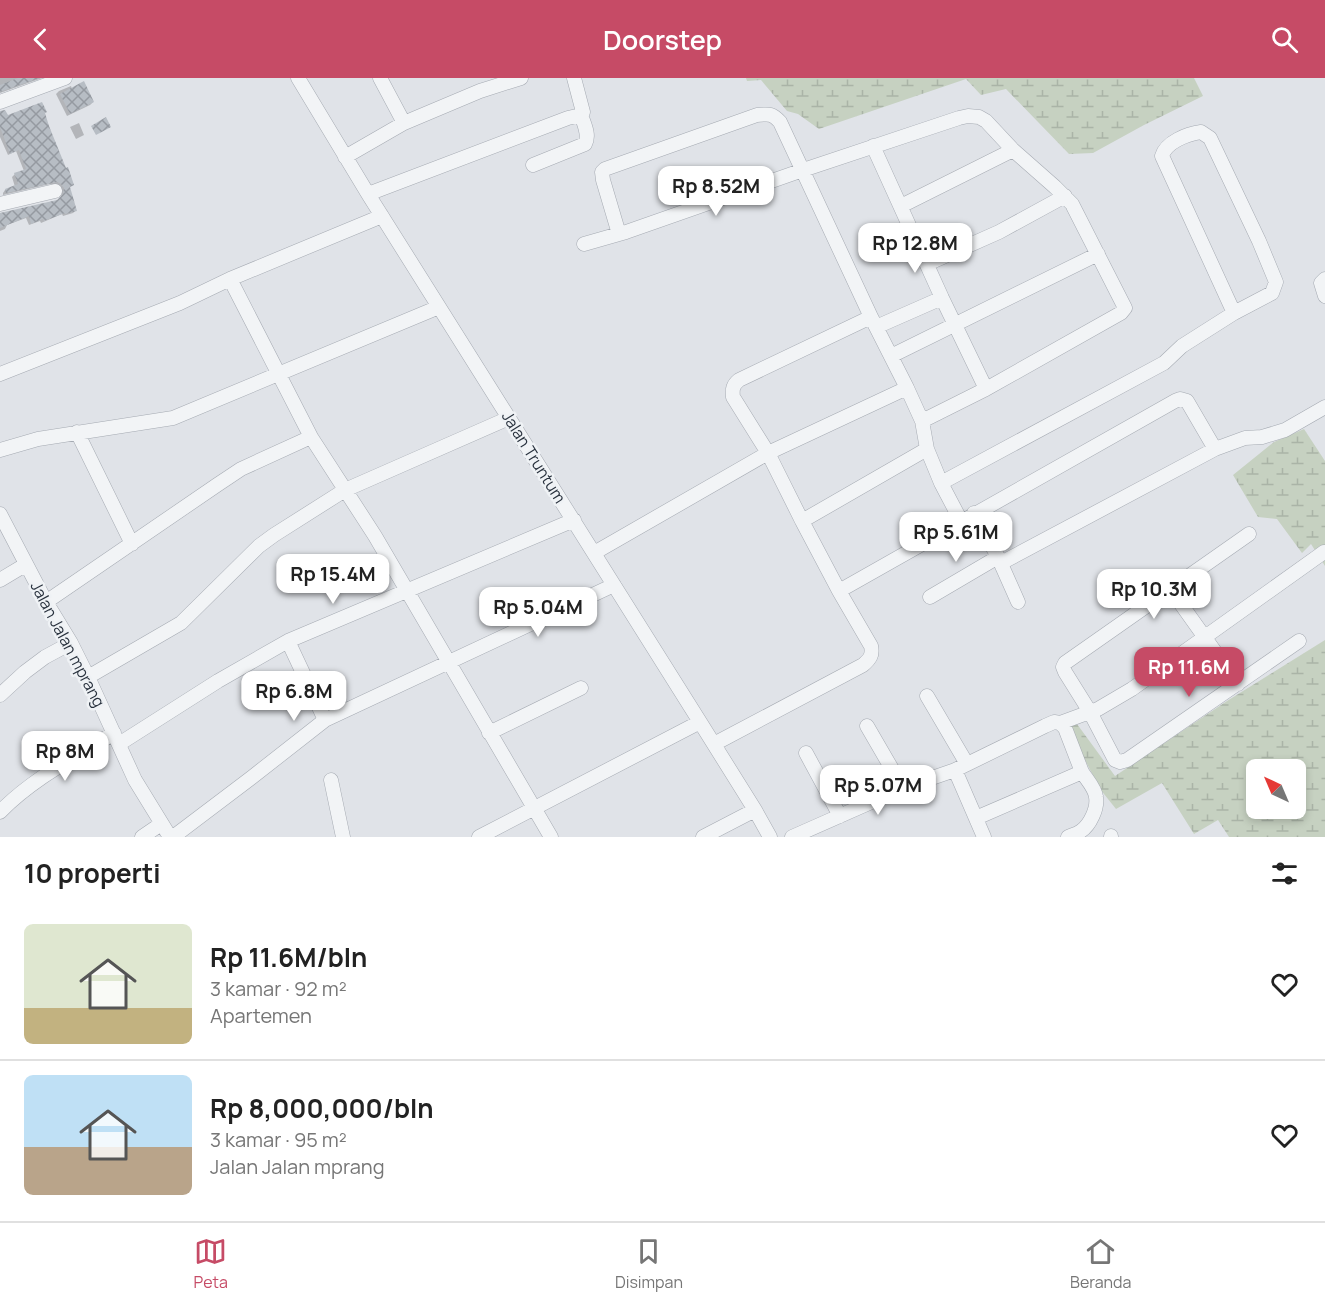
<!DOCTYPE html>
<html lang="id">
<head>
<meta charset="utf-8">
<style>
	body { margin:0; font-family:Manrope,sans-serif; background:#f6f6f6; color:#222; height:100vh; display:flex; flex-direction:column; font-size:22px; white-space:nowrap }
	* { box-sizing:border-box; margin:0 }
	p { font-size:20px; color:#767676 }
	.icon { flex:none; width:33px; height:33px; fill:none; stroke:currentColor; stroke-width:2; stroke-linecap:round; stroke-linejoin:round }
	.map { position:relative; height:759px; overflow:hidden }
	.panel { display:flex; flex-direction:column; background:#fff; flex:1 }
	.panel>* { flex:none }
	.needle { width:39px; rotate:316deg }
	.fabs { position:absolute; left:1246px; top:681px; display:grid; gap:12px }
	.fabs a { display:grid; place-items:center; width:60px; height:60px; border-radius:9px; background:#fff; box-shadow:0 3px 9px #0003; font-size:30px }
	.price { position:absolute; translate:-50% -51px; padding:0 14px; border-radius:12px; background:#fff; color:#222; font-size:20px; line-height:39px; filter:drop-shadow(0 2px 3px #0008) }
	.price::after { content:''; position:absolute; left:50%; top:36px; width:18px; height:14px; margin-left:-9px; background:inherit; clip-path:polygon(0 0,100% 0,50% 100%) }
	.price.selected { background:#c64b66; color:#fff }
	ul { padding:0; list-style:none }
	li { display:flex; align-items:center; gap:18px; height:150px; padding:0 24px }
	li+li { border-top:2px solid #e0e0e0 }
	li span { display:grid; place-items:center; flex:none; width:168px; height:120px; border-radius:9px; color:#555 }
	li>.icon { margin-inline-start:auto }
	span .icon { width:72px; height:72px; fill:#fffc; stroke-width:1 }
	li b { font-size:26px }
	h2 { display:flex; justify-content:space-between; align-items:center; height:72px; padding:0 24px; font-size:26px }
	header { display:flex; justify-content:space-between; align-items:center; height:78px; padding:0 24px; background:#c64b66; color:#fff; font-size:27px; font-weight:600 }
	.tab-bar { display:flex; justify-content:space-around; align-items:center; height:84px; border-top:2px solid #e0e0e0; background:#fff; font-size:16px; color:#767676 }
	.tab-bar a { display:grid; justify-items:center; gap:3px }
	.tab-bar .selected { color:#c64b66 }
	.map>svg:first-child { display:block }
	.wetland { fill:url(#wetland-marsh); fill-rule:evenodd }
	.shadow { fill:#0003 }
	.building { fill:url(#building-cross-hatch) }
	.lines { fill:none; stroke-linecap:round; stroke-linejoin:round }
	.minor-casing { stroke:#a5aab2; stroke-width:15 }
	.minor { stroke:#f2f4f6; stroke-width:14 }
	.labels { text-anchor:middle; stroke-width:5; stroke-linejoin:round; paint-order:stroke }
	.street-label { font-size:16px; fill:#29323e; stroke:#eff2f5 }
</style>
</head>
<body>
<header><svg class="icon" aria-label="back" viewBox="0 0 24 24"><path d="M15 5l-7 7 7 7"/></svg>Doorstep<svg class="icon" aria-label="search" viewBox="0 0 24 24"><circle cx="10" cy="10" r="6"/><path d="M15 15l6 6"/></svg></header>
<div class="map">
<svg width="1325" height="759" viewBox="0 0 1325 759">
	<defs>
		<pattern id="wetland-marsh" width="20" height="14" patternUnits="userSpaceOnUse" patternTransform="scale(1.5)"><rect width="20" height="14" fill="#c6d1c1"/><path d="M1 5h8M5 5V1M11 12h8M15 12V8" fill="none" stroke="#aab4a7"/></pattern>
		<pattern id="building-cross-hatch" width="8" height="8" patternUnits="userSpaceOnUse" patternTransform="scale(1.5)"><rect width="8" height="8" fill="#b7bdc4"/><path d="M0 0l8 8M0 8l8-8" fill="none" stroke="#959aa1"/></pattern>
	</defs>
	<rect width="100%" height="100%" fill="#e0e3e8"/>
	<path class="wetland" d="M746 0H1194L1203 18 1144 47 1093 75 1069 76 1006 11 981 17 966 1 819 51 798 36 787 33 761 2 747 3Z
		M1304 351 1325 383V488L1311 466 1302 475 1277 441 1258 439 1233 397 1274 364Z
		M1325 562V759H1229L1218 742 1194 756 1162 705 1116 731 1100 711 1068 649 1077 646 1115 698 1227 623ZM1257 692H1296V730H1257Z"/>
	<path class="shadow" d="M0 0H42L0 15Z
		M71 8 72 11 93 24 90 27 67 38 56 16 59 13Z
		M0 34 7 39 43 35 72 107 69 110 76 132 73 135 63 138 62 136 41 145 40 143 29 147 26 140 7 147 5 151 0 153V136L60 122 62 115 58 109 50 106 3 117V115L5 112 15 109 12 99 15 96 24 93 16 73 8 77 0 59Z
		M79 45 84 57 76 61 70 49Z"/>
	<path class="building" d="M18 0H39L0 14V7Z
		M84 3 94 24 70 36 60 16Z
		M42 24 47 34 45 35 49 48 66 90 68 89 74 107 70 109 77 133 65 136V135L44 143 43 141 31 146 29 138 0 150V135L57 122 63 116 64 110 61 106 57 104 6 115 5 111 18 106 14 95 26 91 19 72 10 76 0 49V33L5 32 8 37Z
		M106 39 111 49 96 57 91 48Z"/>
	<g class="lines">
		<g class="minor-casing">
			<path id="minor" d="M298 0 368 116 700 644 755 732 770 759
				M380 0 404 45
				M0 24 65 0
				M873 68 942 220 986 311
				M345 79 404 45 480 13 521 0
				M533 87 585 66C590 57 584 46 581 37
				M368 116 568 40 581 37 583 34 574 0
				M0 126 55 113
				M901 128 1013 72
				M619 156 603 102 602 94 605 91 757 37C769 36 772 35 780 44L871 239 907 310 922 343 927 371 941 405 961 443
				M584 166 626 154 803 92 959 40 968 38 979 39 986 43 1013 72 1055 109 1072 126 1125 230 1121 235 986 311 922 343
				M927 186 999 154 1065 118
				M230 201 311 359 375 458 551 759
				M1325 201 1321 205 1325 218
				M876 249 942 220
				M891 278 1098 176
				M0 296 180 225 230 201 382 138
				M77 354 132 466
				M0 372 38 361 173 340 439 229
				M941 405 1164 285 1182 268 1234 235 1272 215 1276 204 1259 163 1210 60 1201 54C1187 56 1166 64 1162 78L1234 235
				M974 435 998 479 1018 524
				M0 436 46 524 71 565 88 599 135 702 170 759
				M802 443 927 371
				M1249 456 1065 585 1063 589 1065 594 1090 634 1115 682 1120 684 1127 682 1299 563
				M594 475 768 375 907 310
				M1001 485 1215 371 1245 360 1262 359 1285 352 1325 329
				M0 502 25 487
				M1171 512 1238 606
				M839 513 1175 323 1180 321 1187 323 1215 371
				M930 519 998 479
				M46 524 217 407 241 391 311 359
				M288 563 325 642
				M88 599 181 545 259 468 274 457 345 412 509 340
				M0 617 25 594 45 579 71 565
				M927 618 967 686
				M1060 645 1098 631 1132 611 1324 474
				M867 648 903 710
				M489 655 581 610
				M119 666 218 603 288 563 574 442
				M714 666 863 587C870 581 873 577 871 568L839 513 802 443 768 375 733 319C732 311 733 307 739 302L871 239
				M806 675 840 738
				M955 692 984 759
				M331 702 343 759
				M0 734C32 701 75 679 114 655
				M1111 758V759
				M142 759 161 746
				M173 759 251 700 325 642 614 507
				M479 759 700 644
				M703 759 755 732
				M792 759 903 710 955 692 1045 648 1054 644 1060 645 1065 650 1082 694 976 740
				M1068 759C1072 757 1077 756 1081 753 1090 747 1098 730 1096 719 1095 710 1087 702 1082 694"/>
		</g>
		<use href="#minor" class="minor"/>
	</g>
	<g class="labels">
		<g class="street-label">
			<text transform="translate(534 379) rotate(58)" y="6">Jalan Truntum</text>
			<text transform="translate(68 566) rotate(62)" y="6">Jalan Jalan mprang</text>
		</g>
	</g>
</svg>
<div class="fabs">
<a><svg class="needle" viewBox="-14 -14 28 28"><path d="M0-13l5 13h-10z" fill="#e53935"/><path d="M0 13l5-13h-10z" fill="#767676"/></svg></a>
</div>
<b class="price" style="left:716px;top:139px">Rp 8.52M</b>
<b class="price" style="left:915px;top:196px">Rp 12.8M</b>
<b class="price" style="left:956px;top:485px">Rp 5.61M</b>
<b class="price" style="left:333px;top:527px">Rp 15.4M</b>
<b class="price" style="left:1154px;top:542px">Rp 10.3M</b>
<b class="price" style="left:538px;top:560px">Rp 5.04M</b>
<b class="price selected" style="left:1189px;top:620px">Rp 11.6M</b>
<b class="price" style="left:294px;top:644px">Rp 6.8M</b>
<b class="price" style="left:65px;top:704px">Rp 8M</b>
<b class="price" style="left:878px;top:738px">Rp 5.07M</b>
</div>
<section class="panel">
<h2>10 properti<svg class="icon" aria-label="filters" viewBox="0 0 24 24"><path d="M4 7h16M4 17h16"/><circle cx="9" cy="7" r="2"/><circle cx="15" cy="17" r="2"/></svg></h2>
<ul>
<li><span style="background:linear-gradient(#dfe7d0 70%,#c2b280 0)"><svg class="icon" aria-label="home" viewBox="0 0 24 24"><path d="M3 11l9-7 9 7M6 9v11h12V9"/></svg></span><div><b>Rp 11.6M/bln</b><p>3 kamar · 92 m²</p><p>Apartemen</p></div><svg class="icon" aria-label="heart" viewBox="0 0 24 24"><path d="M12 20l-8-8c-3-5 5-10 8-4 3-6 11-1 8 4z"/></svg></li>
<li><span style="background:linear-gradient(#bfe0f5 60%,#b9a48a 0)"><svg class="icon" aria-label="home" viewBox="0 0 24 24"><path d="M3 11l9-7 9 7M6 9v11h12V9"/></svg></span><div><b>Rp 8,000,000/bln</b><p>3 kamar · 95 m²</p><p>Jalan Jalan mprang</p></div><svg class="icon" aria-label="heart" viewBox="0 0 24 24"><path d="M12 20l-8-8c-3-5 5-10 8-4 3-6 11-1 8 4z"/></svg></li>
</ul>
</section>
<nav class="tab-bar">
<a class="selected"><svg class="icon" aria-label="map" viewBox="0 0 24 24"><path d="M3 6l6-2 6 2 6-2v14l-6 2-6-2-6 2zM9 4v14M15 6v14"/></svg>Peta</a>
<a><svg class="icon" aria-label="saved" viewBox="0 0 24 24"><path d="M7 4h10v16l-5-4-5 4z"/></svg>Disimpan</a>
<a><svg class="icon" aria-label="home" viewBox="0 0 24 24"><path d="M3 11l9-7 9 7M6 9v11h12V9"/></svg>Beranda</a>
</nav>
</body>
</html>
